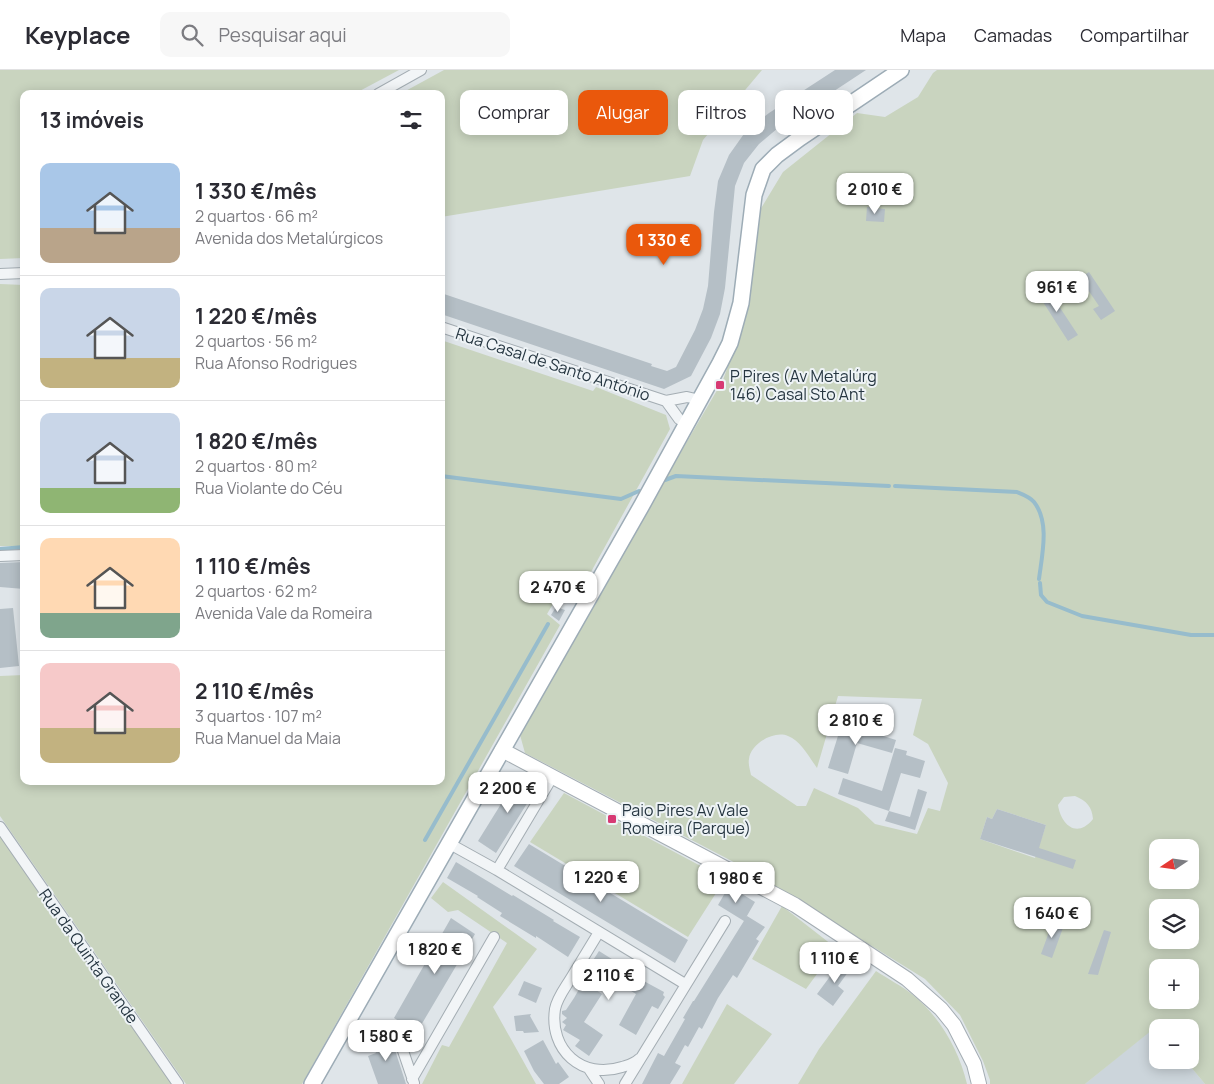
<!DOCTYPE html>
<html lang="pt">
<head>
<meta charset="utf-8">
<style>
	body { margin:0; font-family:Manrope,sans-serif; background:#f7f7f7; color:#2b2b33; height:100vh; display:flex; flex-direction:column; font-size:19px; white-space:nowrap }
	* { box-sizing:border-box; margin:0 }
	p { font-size:16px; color:#7c7c81 }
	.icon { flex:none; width:28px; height:28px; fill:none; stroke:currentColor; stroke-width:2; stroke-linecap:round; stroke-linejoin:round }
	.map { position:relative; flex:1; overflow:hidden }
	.details { position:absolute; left:20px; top:20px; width:425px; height:695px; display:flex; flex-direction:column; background:#fff; border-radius:10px; box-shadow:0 2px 12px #0003 }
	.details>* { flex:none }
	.hud { position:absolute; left:460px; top:20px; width:475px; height:45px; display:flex; gap:10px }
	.needle { width:32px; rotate:257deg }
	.tools { position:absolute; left:1149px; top:769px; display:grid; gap:10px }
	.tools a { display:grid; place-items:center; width:50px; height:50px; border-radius:10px; background:#fff; box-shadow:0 2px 12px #0003; font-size:25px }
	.price { position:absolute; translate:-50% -42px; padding:0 11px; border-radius:10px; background:#fff; color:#222; font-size:16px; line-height:32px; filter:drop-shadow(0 1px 2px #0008) }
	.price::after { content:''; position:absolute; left:50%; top:30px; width:15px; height:11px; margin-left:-8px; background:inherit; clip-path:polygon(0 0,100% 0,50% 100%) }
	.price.current { background:#ea580c; color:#fff }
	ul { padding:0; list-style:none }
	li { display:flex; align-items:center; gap:15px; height:125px; padding:0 20px }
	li+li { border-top:1px solid #e1e1e2 }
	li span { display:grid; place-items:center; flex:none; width:140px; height:100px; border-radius:10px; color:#555 }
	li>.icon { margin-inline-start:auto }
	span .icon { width:60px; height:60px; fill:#fffc; stroke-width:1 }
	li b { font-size:21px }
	h2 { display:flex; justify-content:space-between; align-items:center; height:60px; padding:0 20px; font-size:21px }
	.chip { padding:0 18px; border-radius:10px; background:#fff; box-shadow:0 2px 12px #0003; font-size:18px; line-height:45px }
	.chip.current { background:#ea580c; color:#fff }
	header { display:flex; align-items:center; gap:30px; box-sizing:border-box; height:70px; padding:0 25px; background:#fff; border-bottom:1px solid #e1e1e2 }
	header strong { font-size:24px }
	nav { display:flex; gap:28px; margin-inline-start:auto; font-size:18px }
	.search { width:350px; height:45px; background:#f7f7f7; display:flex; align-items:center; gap:12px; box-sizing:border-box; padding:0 18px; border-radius:10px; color:#7c7c81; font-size:19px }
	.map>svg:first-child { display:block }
	.built { fill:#ccd5db }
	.green { fill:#c9d4bf; fill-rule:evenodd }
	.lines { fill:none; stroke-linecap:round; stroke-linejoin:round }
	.stream { stroke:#97bccc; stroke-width:4 }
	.building { fill:#b5bfc6 }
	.street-casing { stroke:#a4adb3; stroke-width:12 }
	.secondary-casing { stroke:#a4adb3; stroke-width:16 }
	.primary-casing { stroke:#9dacb6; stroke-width:18 }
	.street { stroke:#f2f5f7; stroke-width:10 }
	.secondary { stroke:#fff; stroke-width:14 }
	.primary { stroke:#fff; stroke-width:15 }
	.poi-dot { fill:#d73a73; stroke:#eef3f6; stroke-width:2 }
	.labels { text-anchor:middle; stroke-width:4; stroke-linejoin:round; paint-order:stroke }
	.street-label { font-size:16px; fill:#263641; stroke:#eef3f6 }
	.poi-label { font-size:16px; fill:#263641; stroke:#eef3f6; text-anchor:start }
</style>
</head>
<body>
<header>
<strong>Keyplace</strong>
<div class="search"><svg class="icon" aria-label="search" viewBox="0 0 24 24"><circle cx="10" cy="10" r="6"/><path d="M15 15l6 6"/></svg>Pesquisar aqui</div>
<nav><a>Mapa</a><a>Camadas</a><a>Compartilhar</a></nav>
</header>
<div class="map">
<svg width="1214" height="1014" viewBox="0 0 1214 1014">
	<rect width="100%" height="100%" fill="#dfe5e9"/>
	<path class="built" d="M1157 955 1159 957 1158 958V990H1185L1205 1014H1085Z"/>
	<path class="green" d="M0 0H399L354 24H24V188L0 189Z
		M444 0H762L703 70 690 106 441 147V24H400Z
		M937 0H1214V1014H1205L1185 990H1190V958L1159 957 1157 956 1085 1014H990V1010L983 991 960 945 925 909 749 800 525 683 520 665 598 525 624 482 685 375 723 310 744 251 760 140 783 102 857 43 885 47 918 27 933 3ZM838 626 922 629 913 665 928 674 948 713 940 741 928 738 917 764 875 754 858 738 814 718 806 736H797L751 705C750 700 748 694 749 689 750 674 774 660 788 666 801 671 809 687 817 698ZM1075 726C1087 731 1092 737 1093 749 1077 769 1061 755 1058 735L1064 727ZM997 739 1046 755 1035 788 980 769 987 747 992 749ZM1158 778H1190V810H1158ZM1158 838H1190V870H1158ZM1158 898H1190V930H1158Z
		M0 214 24 215V476H0Z
		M441 270 593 321 596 317 666 345 670 359 581 520 566 512 547 544 560 555 302 1014H186L0 746V606L24 605V711H441Z
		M564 723 725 809 688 867 530 772Z
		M0 765 175 1014H0Z
		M443 812 537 879 493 937 536 1014H422L442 975 449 977 507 873 458 840 448 842 431 828Z
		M782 836 836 878 806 919 752 889Z
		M876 901C888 909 902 916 913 925 940 947 959 980 967 1014H798L819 979Z
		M727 934 772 964 734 1014H682Z"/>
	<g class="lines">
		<path class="stream" d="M441 406 621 429 639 421
			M665 410 676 406 889 416
			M895 416 1017 422C1022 424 1030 427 1034 432 1050 452 1042 485 1039 509
			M0 479 24 477
			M1040 513 1041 525 1047 532 1082 546 1191 565H1214
			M425 770 548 554"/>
	</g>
	<path class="building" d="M835 0H866L778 58 759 74 744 93 735 116 725 218 720 244 711 268 691 306 664 319 441 244V223L652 294 651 296 667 301 676 297 695 260 703 239 708 216 714 142 718 111 729 85 746 61 769 43Z
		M867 137 885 139 884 152 866 151Z
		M1089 202 1115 241 1101 250 1093 239 1099 236 1080 208Z
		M1045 215 1078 265 1068 271 1036 221Z
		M24 492V519L0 517V493Z
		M556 537 565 540 559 551 551 545Z
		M13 538 19 596 0 598V539Z
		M842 653 896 670 892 683 857 673 848 704 828 698Z
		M895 678 907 681 906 685 925 691 920 708 901 703 889 741 838 724 843 708 882 721Z
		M519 705 538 716 496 783 478 771Z
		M918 719 927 722 915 760 885 751 889 741 910 747Z
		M997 739 1046 755 1039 778 1076 790 1073 799 980 769 987 747 992 749Z
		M529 774 688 870 675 893 514 796Z
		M456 792 512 826 513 825 554 850 553 851 580 867 568 887 536 866V868L500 846 502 843 477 827 478 826 447 808Z
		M729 816 755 832 744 851 718 835Z
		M747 846 765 857 756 869 759 871 750 886 737 908 733 905 718 928 702 959 699 957 688 977 685 975 675 993 681 996 670 1014H642L658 983 664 986 685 949 683 948 693 931H694Z
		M451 848 475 864 417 962 394 948Z
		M1053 851 1064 855 1052 888 1041 884Z
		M1104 860 1111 862 1098 905 1088 904Z
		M599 881 623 896 625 893 643 904 640 909 664 922 663 925 665 927 658 939 652 936 636 965 619 955 636 924 605 905 596 920 602 924 584 952 603 965 589 986 575 976 580 970 563 960 566 955 562 952 567 948 562 944V941L566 940 574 928 590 900 588 898Z
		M840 889 851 898 838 916 844 921 833 936 817 924 834 901 833 900Z
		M524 911 542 918 536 933 518 925Z
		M531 944 530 946 539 962 524 963 523 961H516L514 946Z
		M389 963 394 977 406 1014H378L368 986 376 983 371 970Z
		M543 970 556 994 558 992 569 1007 559 1014H544L534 1001 524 981Z"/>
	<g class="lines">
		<g class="street-casing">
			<path id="street" d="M378 24 421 0
				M0 204 24 203
				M441 257 666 331
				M687 354 679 349 666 331 687 327 700 330
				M0 486 24 485
				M0 757 178 1014
				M450 774 497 800 685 914
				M497 800 553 706
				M599 862C590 877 580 893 571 908 565 918 557 928 555 939 549 980 582 1010 622 997 628 995 634 994 639 989
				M400 972 414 1013
				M589 999 599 1014
				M412 1009 494 867
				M625 1014 725 851"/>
		</g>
		<g class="secondary-casing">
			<path id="secondary" d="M502 680 795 835 907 909 941 939 954 955 974 994 979 1014"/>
		</g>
		<g class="primary-casing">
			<path id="primary" d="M312 1014 642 435 720 293 730 273 741 233 754 125 763 99 777 85 800 68 901 0"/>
		</g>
		<use href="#street" class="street"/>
		<use href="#secondary" class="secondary"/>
		<use href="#primary" class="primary"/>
	</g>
	<g class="poi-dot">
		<rect x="715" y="310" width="10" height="10" rx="2.5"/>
		<rect x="607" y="744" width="10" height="10" rx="2.5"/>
	</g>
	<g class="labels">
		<g class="street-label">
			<text transform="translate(553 294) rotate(18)" y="6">Rua Casal de Santo António</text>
			<text transform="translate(89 886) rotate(55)" y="6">Rua da Quinta Grande</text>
		</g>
		<g class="poi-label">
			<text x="730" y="312">P Pires (Av Metalúrg<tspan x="730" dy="18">146) Casal Sto Ant</tspan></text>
			<text x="622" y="746">Paio Pires Av Vale<tspan x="622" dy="18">Romeira (Parque)</tspan></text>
		</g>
	</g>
</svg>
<div class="tools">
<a><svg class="needle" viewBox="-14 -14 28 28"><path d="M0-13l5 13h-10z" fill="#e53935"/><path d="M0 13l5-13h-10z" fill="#7c7c81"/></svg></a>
<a><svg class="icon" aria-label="layers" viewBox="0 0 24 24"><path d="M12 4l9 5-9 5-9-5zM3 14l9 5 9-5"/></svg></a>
<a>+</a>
<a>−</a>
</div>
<b class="price" style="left:875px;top:145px">2 010 €</b>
<b class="price current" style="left:664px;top:196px">1 330 €</b>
<b class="price" style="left:1057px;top:243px">961 €</b>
<b class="price" style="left:558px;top:543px">2 470 €</b>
<b class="price" style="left:856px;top:676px">2 810 €</b>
<b class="price" style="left:508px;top:744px">2 200 €</b>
<b class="price" style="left:601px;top:833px">1 220 €</b>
<b class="price" style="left:736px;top:834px">1 980 €</b>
<b class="price" style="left:1052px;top:869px">1 640 €</b>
<b class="price" style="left:435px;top:905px">1 820 €</b>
<b class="price" style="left:835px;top:914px">1 110 €</b>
<b class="price" style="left:609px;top:931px">2 110 €</b>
<b class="price" style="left:386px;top:992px">1 580 €</b>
<div class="hud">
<a class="chip">Comprar</a>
<a class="chip current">Alugar</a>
<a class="chip">Filtros</a>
<a class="chip">Novo</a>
</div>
<section class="details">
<h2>13 imóveis<svg class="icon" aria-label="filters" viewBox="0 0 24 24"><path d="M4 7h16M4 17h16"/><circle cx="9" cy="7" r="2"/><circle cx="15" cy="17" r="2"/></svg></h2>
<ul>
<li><span style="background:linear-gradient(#a9c7e8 65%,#b9a48a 0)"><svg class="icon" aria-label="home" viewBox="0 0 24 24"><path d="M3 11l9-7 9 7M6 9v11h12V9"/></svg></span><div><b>1 330 €/mês</b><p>2 quartos · 66 m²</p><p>Avenida dos Metalúrgicos</p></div></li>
<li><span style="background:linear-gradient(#c9d6e8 70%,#c2b280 0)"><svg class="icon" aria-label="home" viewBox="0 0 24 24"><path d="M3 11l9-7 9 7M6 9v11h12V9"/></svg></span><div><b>1 220 €/mês</b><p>2 quartos · 56 m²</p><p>Rua Afonso Rodrigues</p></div></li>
<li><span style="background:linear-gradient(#c9d6e8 75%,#8fb573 0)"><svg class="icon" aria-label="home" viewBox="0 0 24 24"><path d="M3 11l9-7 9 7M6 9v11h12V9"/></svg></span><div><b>1 820 €/mês</b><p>2 quartos · 80 m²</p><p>Rua Violante do Céu</p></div></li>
<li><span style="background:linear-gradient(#ffd9b3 75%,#7fa58c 0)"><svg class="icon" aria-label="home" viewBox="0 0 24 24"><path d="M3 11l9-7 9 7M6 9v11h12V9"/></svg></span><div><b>1 110 €/mês</b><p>2 quartos · 62 m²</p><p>Avenida Vale da Romeira</p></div></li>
<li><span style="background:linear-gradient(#f6c9c9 65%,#c2b280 0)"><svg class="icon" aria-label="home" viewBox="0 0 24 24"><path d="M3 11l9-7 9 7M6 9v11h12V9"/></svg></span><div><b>2 110 €/mês</b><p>3 quartos · 107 m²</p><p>Rua Manuel da Maia</p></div></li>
</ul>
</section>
</div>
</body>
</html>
